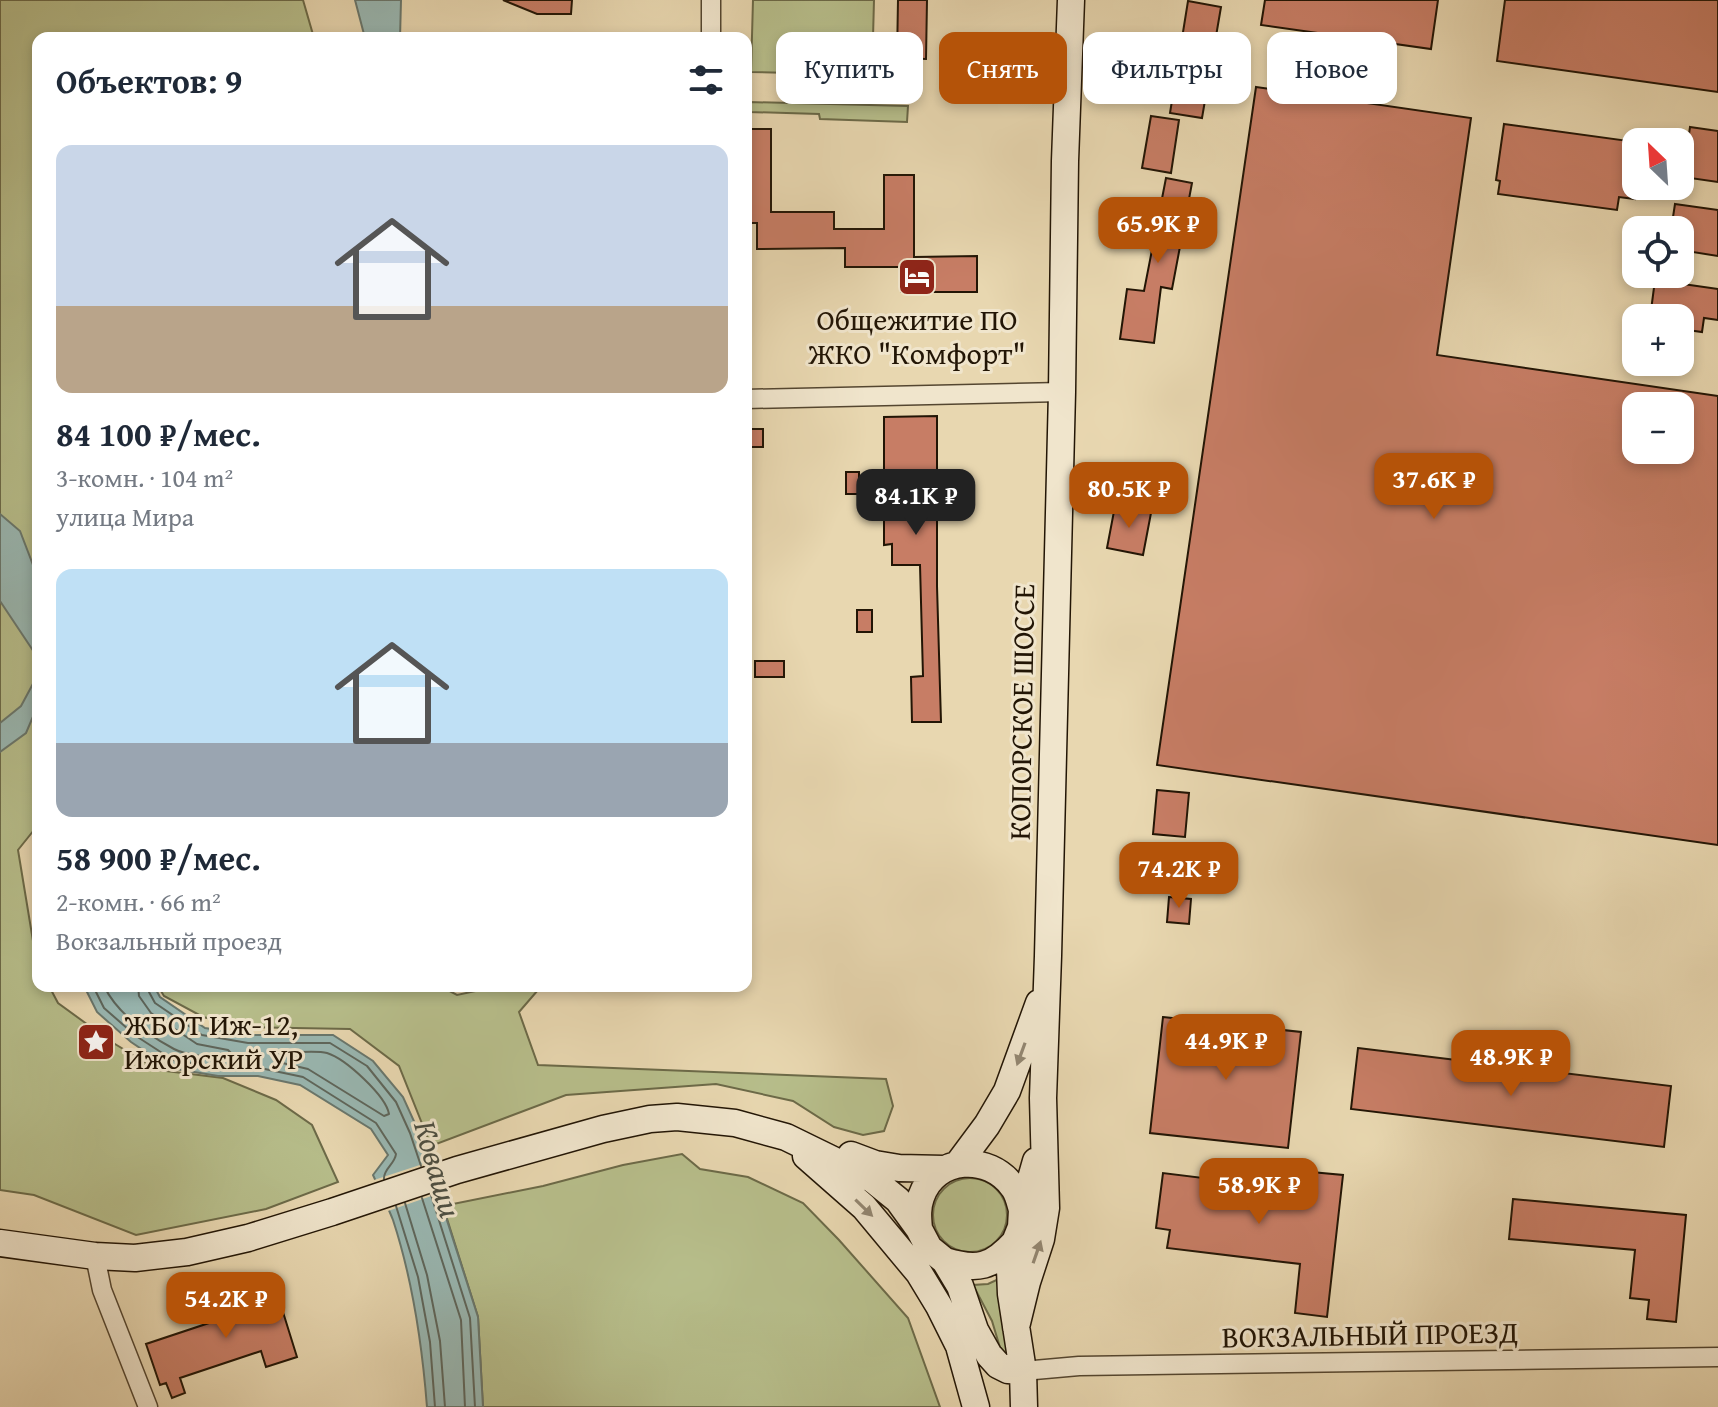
<!DOCTYPE html>
<html lang="ru">
<head>
<meta charset="utf-8">
<style>
	body { margin:0; font-family:"Gentium Book Plus",serif; background:#f2f2f3; color:#1f2937; height:100vh; display:flex; flex-direction:column; font-size:30px; white-space:nowrap }
	* { box-sizing:border-box; margin:0 }
	p { font-size:26px; color:#747a83 }
	.icon { flex:none; width:44px; height:44px; fill:none; stroke:currentColor; stroke-width:2; stroke-linecap:round; stroke-linejoin:round }
	.map { position:relative; flex:1; overflow:hidden }
	.panel { position:absolute; left:32px; top:32px; width:720px; height:960px; display:flex; flex-direction:column; background:#fff; border-radius:16px; box-shadow:0 4px 12px #0003 }
	.panel>* { flex:none }
	.guide { position:absolute; left:776px; top:32px; width:760px; height:72px; display:flex; gap:16px }
	.needle { width:52px; rotate:335deg }
	.buttons { position:absolute; left:1622px; top:128px; display:grid; gap:16px }
	.buttons a { display:grid; place-items:center; width:72px; height:72px; border-radius:16px; background:#fff; box-shadow:0 4px 12px #0003; font-size:40px }
	.price { position:absolute; translate:-50% -68px; padding:0 18px; border-radius:16px; background:#b45309; color:#fff; font-size:26px; line-height:52px; filter:drop-shadow(0 2px 4px #0008) }
	.price::after { content:''; position:absolute; left:50%; top:48px; width:24px; height:18px; margin-left:-12px; background:inherit; clip-path:polygon(0 0,100% 0,50% 100%) }
	.price.current { background:#222; color:#fff }
	ul { padding:0; list-style:none }
	li { display:grid; align-content:center; gap:16px; height:424px; padding:0 24px }
	li span { display:grid; place-items:center; height:248px; border-radius:16px; color:#555 }
	li>.icon { margin-inline-start:auto }
	span .icon { width:144px; height:144px; fill:#fffc; stroke-width:1 }
	li b { font-size:34px }
	h2 { display:flex; justify-content:space-between; align-items:center; height:96px; padding:0 24px; font-size:34px }
	.chip { padding:0 28px; border-radius:16px; background:#fff; box-shadow:0 4px 12px #0003; font-size:28px; line-height:72px }
	.chip.current { background:#b45309; color:#fff }
	.map>svg:first-child { display:block }
	.green { fill:#b7be8b; stroke:#6c6a48; stroke-width:2 }
	.water { fill:#99b8b3; stroke:#69776d; stroke-width:2 }
	.pier { fill:#e8d7b0 }
	.lines { fill:none; stroke-linecap:round; stroke-linejoin:round }
	.shore { stroke:#5e665c; stroke-width:2 }
	.building { fill:#c77d65; stroke:#221505; stroke-width:2; fill-rule:evenodd }
	.minor-casing { stroke:#544630; stroke-width:21 }
	.secondary-casing { stroke:#221505; stroke-width:29 }
	.minor { stroke:#f0e5cc; stroke-width:18 }
	.secondary { stroke:#f0e5cc; stroke-width:26 }
	.oneway { fill:#938772 }
	.labels { text-anchor:middle; stroke-width:6; stroke-linejoin:round; paint-order:stroke }
	.poi-label { font-size:30px; fill:#221505; stroke:#f0e5cc }
	.street-label { font-size:30px; fill:#221505; stroke:#f0e5cc }
	.water-label { font-size:32px; font-style:italic; fill:#4c4e42; stroke:#f0e5cc }
</style>
</head>
<body>
<div class="map">
<svg width="1718" height="1407" viewBox="0 0 1718 1407">
	<rect width="100%" height="100%" fill="#e8d7b0"/>
	<filter id="stains"><feTurbulence type="fractalNoise" baseFrequency=".0025" numOctaves="4"/><feColorMatrix values="0 0 0 0 .2 0 0 0 0 .09 0 0 0 0 .02 0 0 0 .5 -.17"/></filter>
	<radialGradient id="worn" r=".72"><stop offset=".6" stop-color="#630" stop-opacity="0"/><stop offset="1" stop-color="#630" stop-opacity=".3"/></radialGradient>
	<path class="green" d="M0 0H303L314 38H38V825L18 850 36 959 38 964V986H49L58 1003 110 1041 158 1070 223 1078 276 1100 312 1125 338 1182 266 1209 136 1235 34 1195 0 1190Z
		M753 0H874L872 75 751 72Z
		M749 102 908 106 907 122 820 119 819 114 749 112Z
		M158 986H440L457 995 499 986 538 990 519 1012 538 1065 886 1079 893 1106 884 1131 863 1135 834 1127 793 1101 716 1084 566 1095 431 1146 399 1066 350 1029 244 1027 203 1017 164 996Z
		M682 1154 700 1169 748 1177 803 1203 839 1240 908 1318 940 1407H483L478 1317 443 1206 543 1186 623 1165Z
		M933 1215a37 37 0 1 1 74 0a37 37 0 1 1-74 0Z
		M1003 1277 1014 1364 1001 1351 992 1321 973 1285 988 1284Z"/>
	<path class="water" d="M355 0H401L400 38H365Z
		M0 514 20 531 38 578V705L26 733 0 752V723L21 706 35 680 34 652 0 601Z
		M84 986H154L160 997 205 1028 248 1035H333L373 1061 403 1097 418 1130 478 1317 483 1407H427C422 1343 413 1281 393 1220 387 1205 380 1190 373 1175L388 1155 371 1129 300 1085 258 1076H218L170 1068 131 1042 97 1012Z"/>
	<path class="pier" d="M432 1161 443 1192 385 1212 371 1181Z"/>
	<g class="lines">
		<path class="shore" d="M93 986 104 1008 136 1036 173 1060 218 1068H260L303 1077 376 1123 396 1154C395 1164 383 1169 384 1179
			M104 986C117 1013 148 1035 174 1049 185 1055 218 1059 230 1056L231 1053 228 1050 197 1044 151 1013 139 996 138 986
			M148 986 149 992 155 1003 202 1035 248 1043H330L367 1066 396 1102 410 1133 421 1166
			M276 1053C289 1053 316 1050 327 1053 346 1059 386 1096 389 1114L384 1116 308 1069 274 1061 272 1056Z
			M431 1195 470 1318 475 1407
			M422 1198 461 1320 465 1407
			M405 1203 427 1275 440 1341 445 1407
			M396 1206 418 1277 430 1342 435 1407"/>
	</g>
	<path class="building" d="M503 0H572L571 14H537Z
		M898 0H927L926 59 897 58Z
		M1265 0H1438L1431 49 1261 25Z
		M1505 0H1718V92L1497 61Z
		M1188 1 1221 7 1202 118 1170 113Z
		M1256 87 1471 118 1437 355 1718 396V845L1157 765ZM1636 406H1680V450H1636Z
		M1151 116 1179 120 1171 173 1142 168Z
		M1504 124 1636 142 1635 199 1619 197 1617 210 1498 194 1500 181 1496 180Z
		M1690 127 1718 131V182L1683 177Z
		M746 129H771V212H834V229H884V175H914V257L977 256V292H901V267H845V248L757 249V223H746Z
		M1166 178 1192 183 1172 289 1161 287 1154 343 1120 339 1127 289 1144 291Z
		M1675 204 1718 210V256L1680 250V230H1671Z
		M1655 280 1718 289V320L1704 318 1702 332 1680 329V318H1650Z
		M937 416V586L941 722H912L911 677 923 676 920 565H892V544L884 545V417Z
		M746 429H763V447H746Z
		M846 472H859V494H846Z
		M1115 506 1151 513 1143 555 1107 548Z
		M857 610H872V632H857Z
		M755 661H784V677H755Z
		M1157 790 1189 793 1185 837 1153 834Z
		M1169 897 1191 899 1189 924 1167 922Z
		M1163 1017 1301 1032 1288 1148 1150 1133Z
		M1358 1048 1671 1086 1664 1147 1351 1109Z
		M1311 1172 1343 1175 1327 1317 1295 1313 1300 1264 1167 1248 1170 1230 1156 1228 1163 1173 1309 1191Z
		M1513 1199 1686 1215 1676 1322 1647 1319 1649 1300 1630 1298 1635 1250 1509 1239Z
		M273 1280 297 1357 266 1367 261 1351 180 1378 185 1393 172 1398 166 1383 160 1385 146 1344 248 1310 242 1290Z"/>
	<g class="lines">
		<g class="minor-casing">
			<path id="minor" d="M711 38V0
				M746 399 1062 392
				M95 1256 102 1290 148 1407
				M1023 1371 1079 1366 1718 1357"/>
		</g>
		<g class="secondary-casing">
			<path id="secondary" d="M851 1155 875 1164 899 1168 944 1169
				M806 1156 864 1207 919 1273 939 1306 959 1346 976 1407
				M958 1164 987 1125 1007 1091 1039 1003
				M919 1229C918 1218 917 1208 921 1197 935 1156 989 1153 1013 1187 1018 1193 1020 1203 1022 1210
				M0 1243 95 1256 135 1258 187 1252 248 1238 332 1212 457 1170 603 1129 650 1119 677 1117 735 1123 786 1137 872 1179 898 1200 919 1229 929 1248 945 1261 960 1286 975 1330 989 1355 998 1365 1008 1370 1023 1371
				M945 1261C978 1271 992 1267 1015 1242
				M1016 1327 1027 1282 1041 1239 1046 1208 1043 1098 1048 956 1062 392 1065 161 1071 0
				M1024 1407 1023 1371 1011 1294 1010 1269 1015 1242 1021 1227 1022 1210 1036 1161"/>
		</g>
		<use href="#minor" class="minor"/>
		<use href="#secondary" class="secondary"/>
	</g>
	<defs><path id="oneway-solid" d="M-6-.8H1V-3.2L6.5 0L1 3.2V.8H-6Z" transform="scale(2)"/></defs>
	<g class="oneway">
		<use href="#oneway-solid" transform="translate(1021 1054) rotate(110)"/>
		<use href="#oneway-solid" transform="translate(864 1208) rotate(44)"/>
		<use href="#oneway-solid" transform="translate(1037 1252) rotate(-71)"/>
	</g>
	<defs>
		<g id="hotel-square" transform="scale(2)"><rect x="-9" y="-9" width="18" height="18" rx="4" fill="#8f2418" stroke="#f0e5cc"/><path d="M-6-4.5h1.5V1H6V5H4.5V3h-9V5H-6ZM-4 0a1.8 1.8 0 1 1 3.6 0ZM.5 0V-2.5h3Q6-2.5 6 0Z" fill="#fff"/></g>
		<g id="sight-square" transform="scale(2)"><rect x="-9" y="-9" width="18" height="18" rx="4" fill="#8f2418" stroke="#f0e5cc"/><path d="M0-6L1.8-2.2L6-1.7L2.9 1.2L3.7 5.4L0 3.3L-3.7 5.4L-2.9 1.2L-6-1.7L-1.8-2.2Z" fill="#fff"/></g>
	</defs>
	<g fill-rule="evenodd">
		<use href="#hotel-square" x="917" y="277"/>
		<use href="#sight-square" x="96" y="1042"/>
	</g>
	<g class="labels">
		<g class="poi-label">
			<text x="917" y="330">Общежитие ПО<tspan x="917" dy="34">ЖКО "Комфорт"</tspan></text>
			<text x="124" y="1035" text-anchor="start">ЖБОТ Иж-12,<tspan x="124" dy="34">Ижорский УР</tspan></text>
		</g>
		<g class="street-label">
			<text transform="translate(1022 712) rotate(-89)" y="10">КОПОРСКОЕ ШОССЕ</text>
			<text transform="translate(1370 1335) rotate(-1)" y="10">ВОКЗАЛЬНЫЙ ПРОЕЗД</text>
		</g>
		<g class="water-label">
			<text transform="translate(438 1169) rotate(74)" y="11">Коваши</text>
		</g>
	</g>
	<rect width="100%" height="100%" filter="url(#stains)"/>
	<rect width="100%" height="100%" fill="url(#worn)"/>
</svg>
<div class="buttons">
<a><svg class="needle" viewBox="-14 -14 28 28"><path d="M0-13l5 13h-10z" fill="#e53935"/><path d="M0 13l5-13h-10z" fill="#747a83"/></svg></a>
<a><svg class="icon" aria-label="locate" viewBox="0 0 24 24"><circle cx="12" cy="12" r="6"/><path d="M12 2v4M12 18v4M2 12h4M18 12h4"/></svg></a>
<a>+</a>
<a>−</a>
</div>
<b class="price" style="left:1158px;top:265px">65.9K ₽</b>
<b class="price" style="left:1434px;top:521px">37.6K ₽</b>
<b class="price" style="left:1129px;top:530px">80.5K ₽</b>
<b class="price current" style="left:916px;top:537px">84.1K ₽</b>
<b class="price" style="left:1179px;top:910px">74.2K ₽</b>
<b class="price" style="left:1226px;top:1082px">44.9K ₽</b>
<b class="price" style="left:1511px;top:1098px">48.9K ₽</b>
<b class="price" style="left:1259px;top:1226px">58.9K ₽</b>
<b class="price" style="left:226px;top:1340px">54.2K ₽</b>
<div class="guide">
<a class="chip">Купить</a>
<a class="chip current">Снять</a>
<a class="chip">Фильтры</a>
<a class="chip">Новое</a>
</div>
<section class="panel">
<h2>Объектов: 9<svg class="icon" aria-label="filters" viewBox="0 0 24 24"><path d="M4 7h16M4 17h16"/><circle cx="9" cy="7" r="2"/><circle cx="15" cy="17" r="2"/></svg></h2>
<ul>
<li><span style="background:linear-gradient(#c9d6e8 65%,#b9a48a 0)"><svg class="icon" aria-label="home" viewBox="0 0 24 24"><path d="M3 11l9-7 9 7M6 9v11h12V9"/></svg></span><div><b>84 100 ₽/мес.</b><p>3-комн. · 104 m²</p><p>улица Мира</p></div></li>
<li><span style="background:linear-gradient(#bfe0f5 70%,#9aa5b1 0)"><svg class="icon" aria-label="home" viewBox="0 0 24 24"><path d="M3 11l9-7 9 7M6 9v11h12V9"/></svg></span><div><b>58 900 ₽/мес.</b><p>2-комн. · 66 m²</p><p>Вокзальный проезд</p></div></li>
</ul>
</section>
</div>
</body>
</html>
